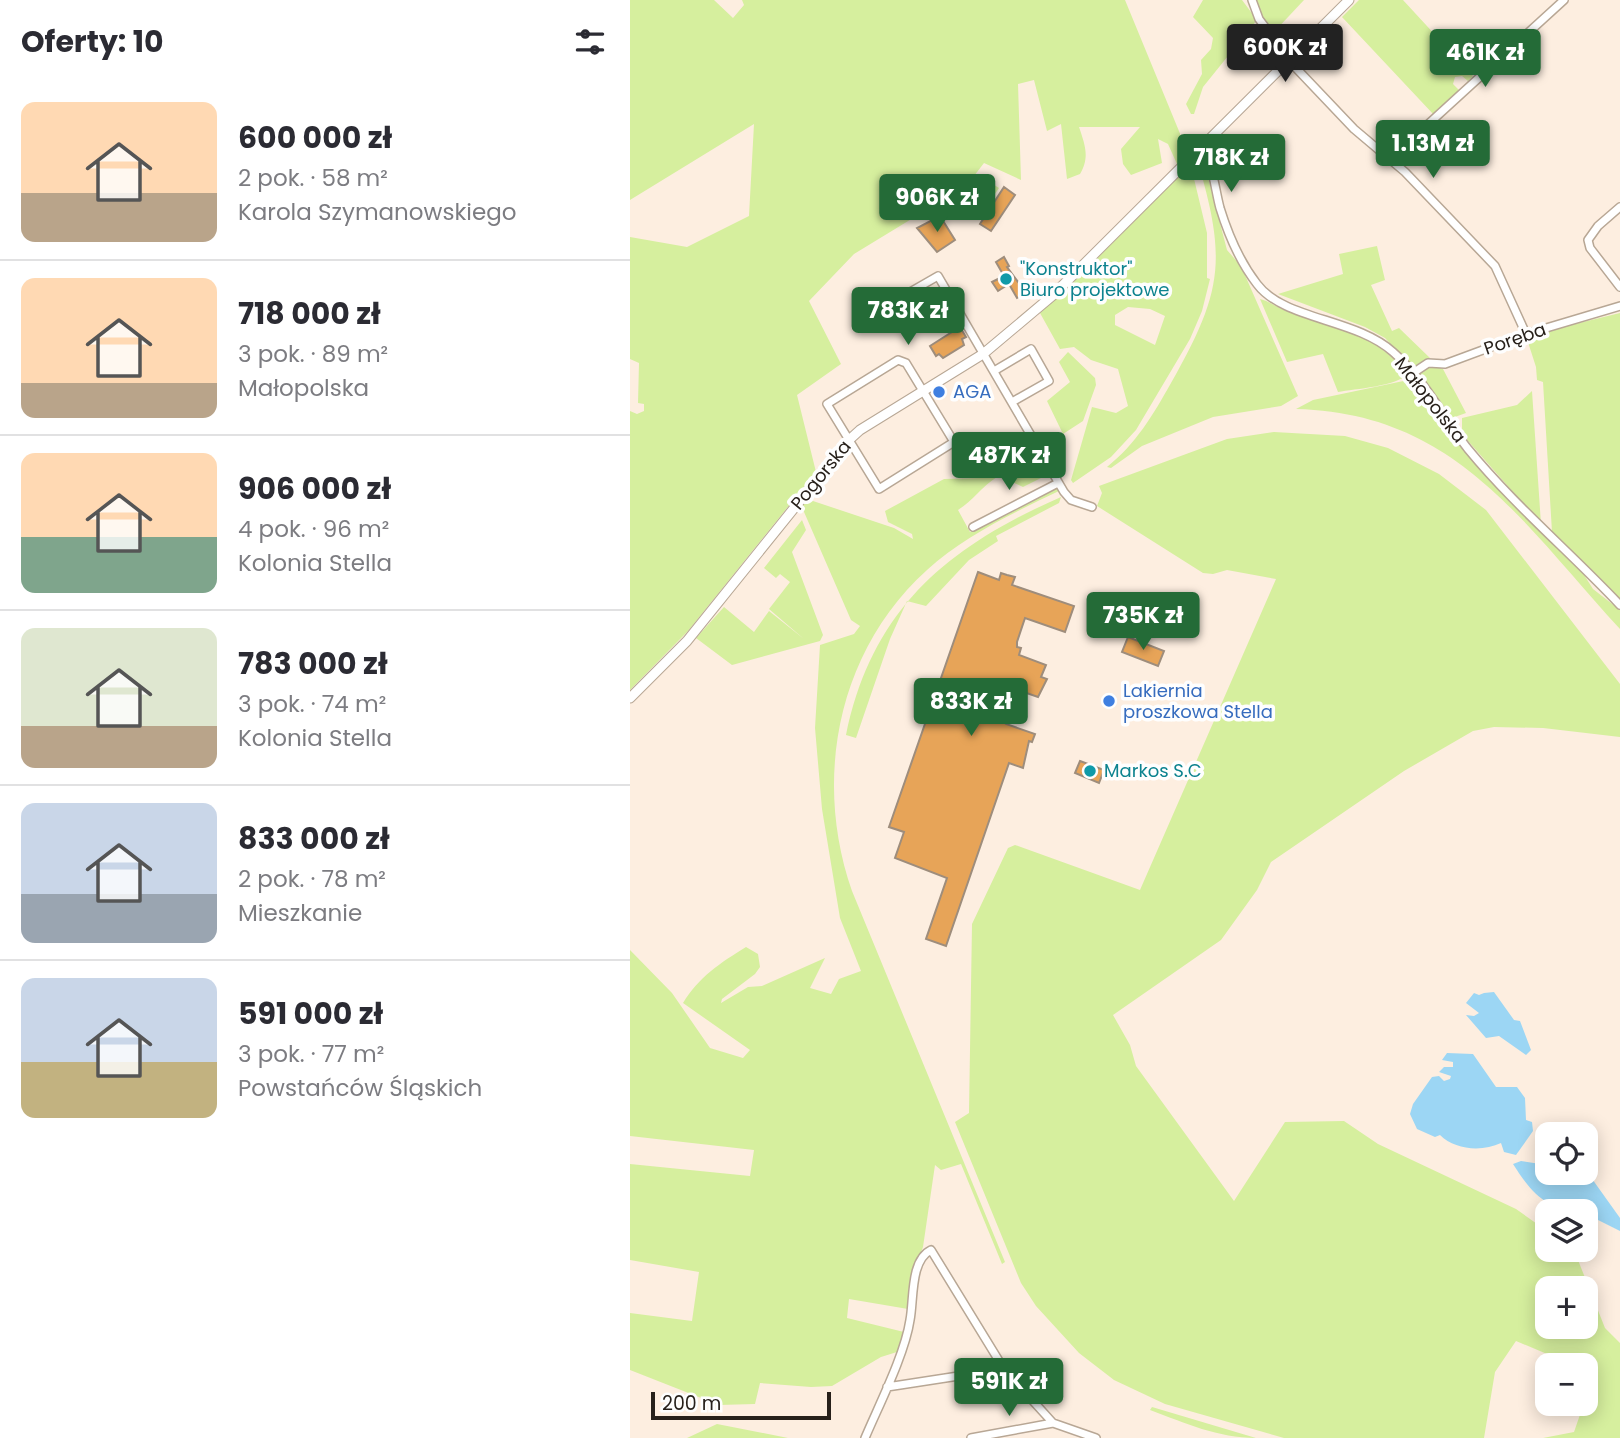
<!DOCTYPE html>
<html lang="pl">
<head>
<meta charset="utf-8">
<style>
	body { margin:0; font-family:Poppins,sans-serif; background:#f7f7f7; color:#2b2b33; height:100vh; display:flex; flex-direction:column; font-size:26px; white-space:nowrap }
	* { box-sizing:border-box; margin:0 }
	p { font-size:23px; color:#7c7c81 }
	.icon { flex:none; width:38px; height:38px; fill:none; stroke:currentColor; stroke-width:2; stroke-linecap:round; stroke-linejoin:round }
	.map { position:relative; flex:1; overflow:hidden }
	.panel { display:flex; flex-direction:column; background:#fff; width:630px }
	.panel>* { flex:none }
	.fabs { position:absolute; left:905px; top:1122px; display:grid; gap:14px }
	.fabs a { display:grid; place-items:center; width:63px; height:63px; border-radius:14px; background:#fff; box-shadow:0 4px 18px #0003; font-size:35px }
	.scale { position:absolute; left:21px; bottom:18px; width:180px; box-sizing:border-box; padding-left:7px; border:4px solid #27201a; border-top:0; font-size:19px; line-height:24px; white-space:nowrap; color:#27201a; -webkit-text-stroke:5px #fefefe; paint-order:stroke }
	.price { position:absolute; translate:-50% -60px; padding:0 16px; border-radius:7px; background:#246b37; color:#fff; font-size:23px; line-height:46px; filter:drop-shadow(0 2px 4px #0008) }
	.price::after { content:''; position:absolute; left:50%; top:42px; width:21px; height:16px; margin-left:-10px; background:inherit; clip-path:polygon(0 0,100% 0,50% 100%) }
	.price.active { background:#222; color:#fff }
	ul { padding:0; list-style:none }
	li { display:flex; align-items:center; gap:21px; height:175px; padding:0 21px }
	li+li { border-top:2px solid #e1e1e2 }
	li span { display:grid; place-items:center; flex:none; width:196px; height:140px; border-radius:14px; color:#555 }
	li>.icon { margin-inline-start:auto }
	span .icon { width:84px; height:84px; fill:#fffc; stroke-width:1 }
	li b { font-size:30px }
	h2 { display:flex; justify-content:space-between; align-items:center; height:84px; padding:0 21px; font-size:30px }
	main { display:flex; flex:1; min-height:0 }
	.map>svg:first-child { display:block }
	.green { fill:#d6ef9e; fill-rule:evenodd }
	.water { fill:#9cd6f4 }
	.building { fill:#e7a458; stroke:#9e8d7c; stroke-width:2 }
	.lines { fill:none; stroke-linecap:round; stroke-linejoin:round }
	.minor-casing { stroke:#b8a795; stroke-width:10 }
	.tertiary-casing { stroke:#b8a795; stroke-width:11 }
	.minor { stroke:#fff; stroke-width:7 }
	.tertiary { stroke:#fff; stroke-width:9 }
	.culture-dot { fill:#0f9aa8; stroke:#fefefe; stroke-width:2.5 }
	.shop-dot { fill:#3f7fe0; stroke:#fefefe; stroke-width:2.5 }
	.labels { text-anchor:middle; stroke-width:7; stroke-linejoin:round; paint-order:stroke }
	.culture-label { font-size:18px; fill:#0d838f; stroke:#fefefe; text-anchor:start }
	.street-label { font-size:18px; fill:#27201a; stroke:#fefefe }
	.shop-label { font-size:18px; fill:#366cbe; stroke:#fefefe; text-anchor:start }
</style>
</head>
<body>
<main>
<section class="panel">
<h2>Oferty: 10<svg class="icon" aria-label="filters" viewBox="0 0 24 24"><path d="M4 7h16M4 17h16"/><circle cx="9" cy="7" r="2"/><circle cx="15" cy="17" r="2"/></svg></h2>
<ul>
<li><span style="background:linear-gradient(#ffd9b3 65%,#b9a48a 0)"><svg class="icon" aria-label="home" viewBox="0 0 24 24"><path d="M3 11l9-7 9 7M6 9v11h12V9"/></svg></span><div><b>600 000 zł</b><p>2 pok. · 58 m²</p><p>Karola Szymanowskiego</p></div></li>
<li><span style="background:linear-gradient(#ffd9b3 75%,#b9a48a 0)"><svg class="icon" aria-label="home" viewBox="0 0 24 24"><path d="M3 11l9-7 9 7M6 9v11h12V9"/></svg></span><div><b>718 000 zł</b><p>3 pok. · 89 m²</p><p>Małopolska</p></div></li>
<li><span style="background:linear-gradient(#ffd9b3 60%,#7fa58c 0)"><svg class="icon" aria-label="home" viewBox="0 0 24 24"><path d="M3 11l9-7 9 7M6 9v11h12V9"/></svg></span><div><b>906 000 zł</b><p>4 pok. · 96 m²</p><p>Kolonia Stella</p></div></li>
<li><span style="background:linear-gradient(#dfe7d0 70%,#b9a48a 0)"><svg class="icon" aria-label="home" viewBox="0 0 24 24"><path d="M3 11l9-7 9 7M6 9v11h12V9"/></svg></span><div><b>783 000 zł</b><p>3 pok. · 74 m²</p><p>Kolonia Stella</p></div></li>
<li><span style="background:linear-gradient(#c9d6e8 65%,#9aa5b1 0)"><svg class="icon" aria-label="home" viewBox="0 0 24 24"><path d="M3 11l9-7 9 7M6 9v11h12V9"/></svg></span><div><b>833 000 zł</b><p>2 pok. · 78 m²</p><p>Mieszkanie</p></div></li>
<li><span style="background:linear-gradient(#c9d6e8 60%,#c2b280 0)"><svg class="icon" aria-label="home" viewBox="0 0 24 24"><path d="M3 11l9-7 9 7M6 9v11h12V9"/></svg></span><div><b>591 000 zł</b><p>3 pok. · 77 m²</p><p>Powstańców Śląskich</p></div></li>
</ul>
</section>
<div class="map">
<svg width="990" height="1438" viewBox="0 0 990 1438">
	<rect width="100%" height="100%" fill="#fdeee0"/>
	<path class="green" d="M0 0H84L103 18 114 5 112 0H495L558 153 547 164 538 144 528 139 532 163 501 175 493 164 491 149 510 127H449C455 145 460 157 450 174L437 179 431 124 417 131 404 80 388 84 391 180 354 163 324 202 311 201 224 254 179 301 211 364 167 395 186 472 58 631 0 690V411L7 414 14 411V404L8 403 9 363 0 359V237L57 247 119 216 124 124 0 200Z
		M573 0H612L627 20 573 87 564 114H561L556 104 572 74 571 60 581 49 583 38 563 17Z
		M624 0H674L644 32 631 18Z
		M729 0H773L843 76 838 81 832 76 825 77 823 84 829 90 804 115 712 17Z
		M567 159 574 162 597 250 611 266 668 396 651 406 583 417 512 446 481 468 477 467C506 444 523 415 541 383 593 291 597 260 567 159Z
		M560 162 577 233V278L580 279 572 311 560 339 506 430 481 457 443 483 441 480 462 407 486 413 498 406 488 369 461 360 444 347 430 349 410 313ZM498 307 520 309 535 316 525 345 485 325V315Z
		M352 177 369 188 347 220 331 209Z
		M747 246 755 280 741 285 762 331 769 328 800 358 784 369 755 338 735 327 648 294 713 274 709 254Z
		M630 299C639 301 646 307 654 310 702 329 743 330 778 374 767 386 725 389 708 392L693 354 657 362Z
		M990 313V600L922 532 913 382 907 380 906 367 896 336Z
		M438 352 465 378 466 385 453 421 433 434 417 401 440 382 429 362Z
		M802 365 813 369 836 413 822 418 790 379 788 372Z
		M783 379 877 499 949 567 963 589 990 610V629C892 523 826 413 666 409L683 400Z
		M902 391 911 524 832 434V418L887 405Z
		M644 432 715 436 758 448 809 474 856 510 990 684V737L913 728 864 727 843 731 774 771 641 862 627 890 591 940 483 1015 500 1045 506 1066 604 1201 655 1122 714 1121 748 1144 886 1209 917 1231V1250H944L975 1328 990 1343V1438H913L944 1432 964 1374 956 1370V1365H943L886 1341 865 1372 854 1438H654L535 1404 484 1380 449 1353 406 1306 391 1283 325 1122 339 1113 342 924 378 848 385 845 510 890 646 579 597 570 583 574 573 573 467 506 472 493 469 486 597 439ZM956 1288V1326H917V1288Z
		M402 449 415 476 393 487 376 479 383 459Z
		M362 472 367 477C352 486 343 501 328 510L340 532 426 487 429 491C383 513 334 536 297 570 207 651 183 780 222 891L375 1262 372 1264 331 1164 311 1170 305 1165 293 1247 287 1263 278 1309 219 1299 217 1318 274 1332 267 1352 251 1357 202 1386 181 1387 130 1383 125 1404 89 1405 0 1370V1313L62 1321 69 1272 0 1260V1164L120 1176 124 1150 0 1136V950L42 993 80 1048 113 1058 120 1050 53 1003C69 977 90 963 116 947L128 954 130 967 125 974 92 999 91 1003 118 987 132 986 195 958 180 988 201 994 209 979 231 971 210 918 192 809 185 728 190 645 224 634 230 626 221 620 171 505 183 501 264 528 283 539 282 534 258 522 255 511 314 479 349 478Z
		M431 497 429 503 366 536 368 541 339 560 296 606 277 601 260 639 226 738 216 735C242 609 317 547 431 497Z
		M172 520 176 530 162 552 193 635 190 641 102 665 66 638 94 607 124 632 139 611 174 639 139 609 160 582 150 574 146 578 134 568Z
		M522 1407 626 1438C588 1438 555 1423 520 1410Z
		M87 1424 158 1438H57Z"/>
	<path class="water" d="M854 993 864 992 884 1020 890 1021 901 1050 896 1055 869 1036 856 1038 836 1015 844 1016 849 1013 836 1003 844 993 849 995Z
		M817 1053 843 1054 866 1087H887L895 1098 896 1120 902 1122 903 1131 886 1155 874 1152 871 1143C852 1152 825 1150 810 1135L805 1137 787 1129 780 1114 783 1104 802 1077 809 1076 814 1081 820 1079 821 1076 809 1072 814 1067H823V1062L812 1060Z
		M891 1161 917 1165V1172L934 1173 939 1177C947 1172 952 1171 960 1176L990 1218V1231L956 1214V1211C917 1211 902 1194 883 1164Z"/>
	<path class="building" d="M374 187 385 195 361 231 350 224Z
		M310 216 325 240 307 252 287 228Z
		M374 257 379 266 377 267 396 293 387 298 379 284 368 291 362 282 374 276 366 262Z
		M330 327 336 337 332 339 334 345 313 358 309 354 306 356 300 346Z
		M348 572 369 580 371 573 377 575 385 577 382 585 444 606 435 632 395 618 387 642V647L391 648 389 655 416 665 411 677 417 679 408 697 388 690 376 724 405 734 402 742 399 741 393 768 379 763 316 946 296 939 317 878 265 858 274 832 259 827Z
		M498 637 534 651 528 666 492 652Z
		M450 761 474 770 469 783 445 773Z"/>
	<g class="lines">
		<g class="minor-casing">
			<path id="minor" d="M622 0 629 19 666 68 724 129 775 172 865 266 896 334
				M571 147C583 162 585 190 590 208 598 234 610 262 627 284 654 320 725 318 763 352 794 379 813 417 838 449 884 505 940 552 990 605
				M760 159 934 0
				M990 207 968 226 958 240 960 248 990 287
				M261 303 308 276 434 492 441 500 462 507
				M268 360 276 363 324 442 249 489 197 404Z
				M364 371 401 349 419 381 382 402
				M783 373 798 363 815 364 896 334 990 306
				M343 527 428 483
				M257 1387 374 1369
				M235 1438C249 1405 275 1354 280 1320 284 1300 280 1260 301 1250L374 1369 423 1423 466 1438
				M341 1438 423 1423"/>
		</g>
		<g class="tertiary-casing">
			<path id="tertiary" d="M0 698 57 641 219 440 230 430 353 354 422 296 719 0"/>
		</g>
		<use href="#minor" class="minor"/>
		<use href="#tertiary" class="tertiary"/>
	</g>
	<g class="culture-dot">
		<circle cx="376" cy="279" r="7"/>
		<circle cx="460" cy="771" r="7"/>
	</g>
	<g class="shop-dot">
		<circle cx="309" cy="392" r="7"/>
		<circle cx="479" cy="701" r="7"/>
	</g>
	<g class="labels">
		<g class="culture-label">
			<text x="390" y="275">"Konstruktor"<tspan x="390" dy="21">Biuro projektowe</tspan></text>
			<text x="474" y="777">Markos S.C</text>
		</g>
		<g class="street-label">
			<text transform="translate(885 339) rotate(-19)" y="6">Poręba</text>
			<text transform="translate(800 400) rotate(52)" y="6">Małopolska</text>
			<text transform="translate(191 475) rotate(-51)" y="6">Pogorska</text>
		</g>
		<g class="shop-label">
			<text x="323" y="398">AGA</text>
			<text x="493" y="697">Lakiernia<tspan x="493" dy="21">proszkowa Stella</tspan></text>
		</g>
	</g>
</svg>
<div class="fabs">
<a><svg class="icon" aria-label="locate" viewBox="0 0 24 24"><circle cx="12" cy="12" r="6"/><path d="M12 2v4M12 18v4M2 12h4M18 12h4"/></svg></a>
<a><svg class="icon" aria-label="layers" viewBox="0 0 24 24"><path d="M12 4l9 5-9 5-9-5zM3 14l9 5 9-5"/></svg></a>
<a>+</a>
<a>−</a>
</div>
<div class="scale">200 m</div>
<b class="price active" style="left:655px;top:84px">600K zł</b>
<b class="price" style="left:855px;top:89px">461K zł</b>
<b class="price" style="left:803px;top:180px">1.13M zł</b>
<b class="price" style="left:601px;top:194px">718K zł</b>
<b class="price" style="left:307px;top:234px">906K zł</b>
<b class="price" style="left:278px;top:347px">783K zł</b>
<b class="price" style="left:379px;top:492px">487K zł</b>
<b class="price" style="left:513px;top:652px">735K zł</b>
<b class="price" style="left:341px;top:738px">833K zł</b>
<b class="price" style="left:379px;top:1418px">591K zł</b>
</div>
</main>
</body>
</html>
